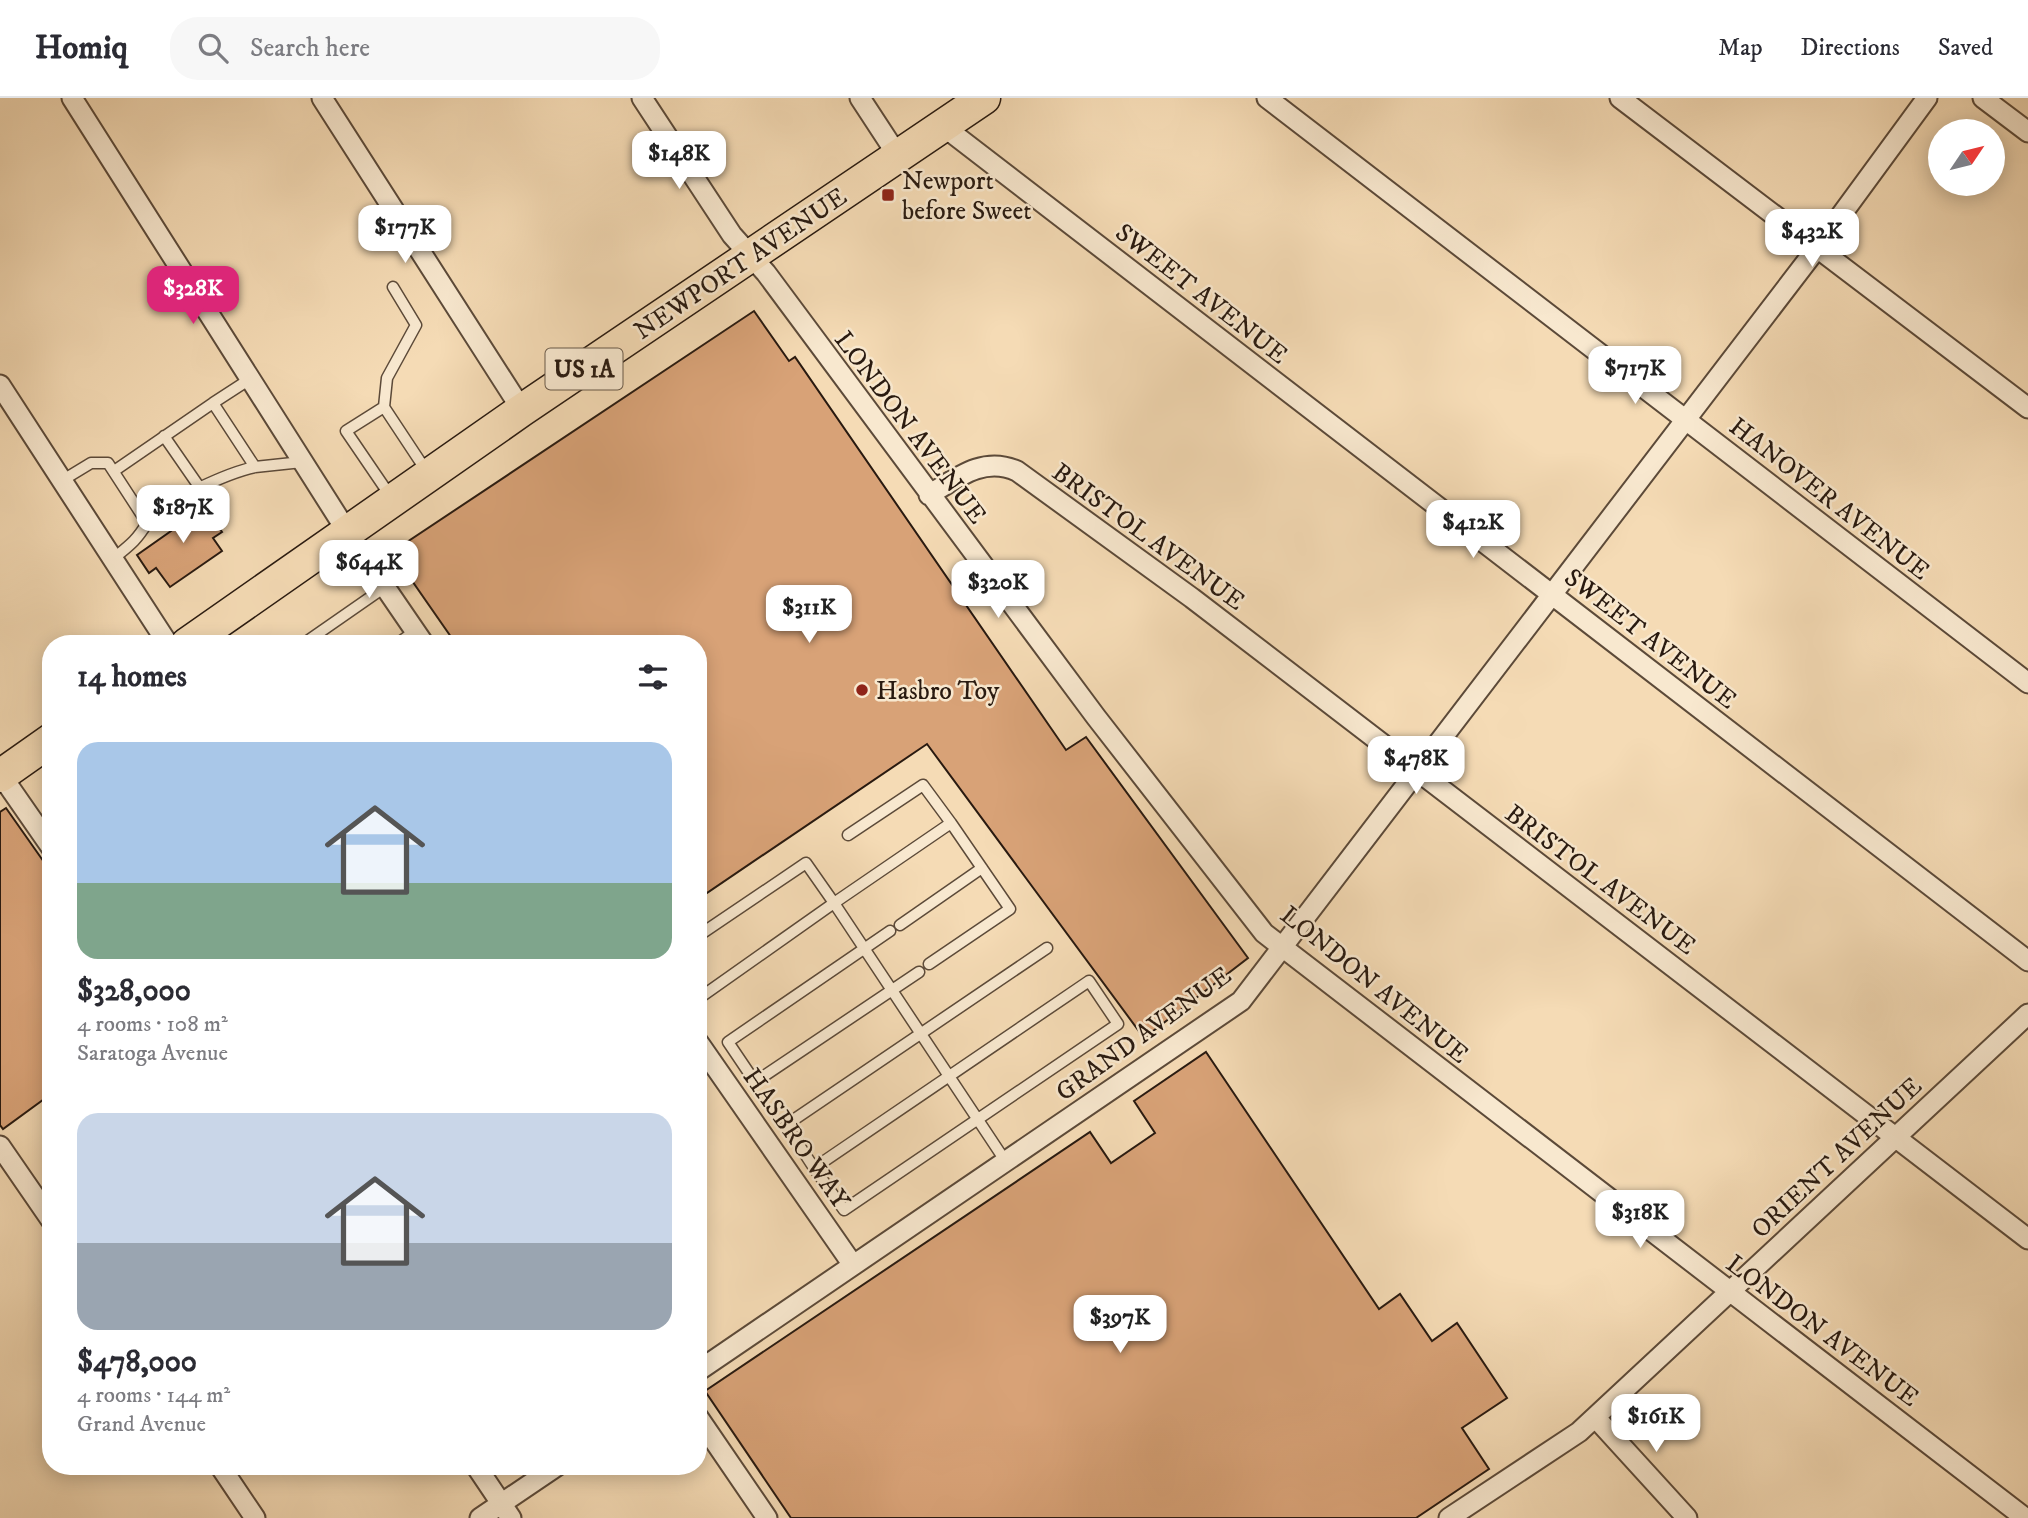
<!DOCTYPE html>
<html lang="en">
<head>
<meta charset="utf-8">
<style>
	body { margin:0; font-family:"IM FELL DW Pica",serif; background:#f7f7f7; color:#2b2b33; height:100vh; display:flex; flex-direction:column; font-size:26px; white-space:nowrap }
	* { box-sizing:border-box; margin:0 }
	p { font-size:23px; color:#7c7c81 }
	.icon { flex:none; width:38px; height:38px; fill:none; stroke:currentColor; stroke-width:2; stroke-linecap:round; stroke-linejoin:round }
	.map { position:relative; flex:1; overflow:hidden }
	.sheet { position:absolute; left:42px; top:537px; width:665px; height:840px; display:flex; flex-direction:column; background:#fff; border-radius:28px; box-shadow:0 4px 18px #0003 }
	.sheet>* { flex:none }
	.needle { width:46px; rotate:55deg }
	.controls { position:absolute; left:1928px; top:21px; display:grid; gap:14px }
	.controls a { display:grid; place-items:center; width:77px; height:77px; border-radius:50%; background:#fff; box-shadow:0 4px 18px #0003; font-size:35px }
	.price { position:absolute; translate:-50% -60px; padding:0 16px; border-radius:14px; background:#fff; color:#222; font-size:23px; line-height:46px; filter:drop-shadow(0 2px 4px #0008) }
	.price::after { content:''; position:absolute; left:50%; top:42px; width:21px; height:16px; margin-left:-10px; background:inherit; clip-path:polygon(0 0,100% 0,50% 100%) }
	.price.current { background:#db2777; color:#fff }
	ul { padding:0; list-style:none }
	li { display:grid; align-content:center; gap:14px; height:371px; padding:0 35px }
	li span { display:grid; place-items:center; height:217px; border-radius:21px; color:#555 }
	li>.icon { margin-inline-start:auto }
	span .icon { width:126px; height:126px; fill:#fffc; stroke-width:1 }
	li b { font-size:30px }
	h2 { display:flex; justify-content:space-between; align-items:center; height:84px; padding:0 35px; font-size:30px }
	header { display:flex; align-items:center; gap:42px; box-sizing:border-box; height:98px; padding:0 35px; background:#fff; border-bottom:2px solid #e1e1e2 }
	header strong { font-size:33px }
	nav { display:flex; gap:38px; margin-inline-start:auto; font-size:24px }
	.search { width:490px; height:63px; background:#f7f7f7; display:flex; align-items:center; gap:18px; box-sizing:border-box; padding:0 24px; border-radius:28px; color:#7c7c81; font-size:26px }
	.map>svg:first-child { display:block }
	.building { fill:#d8a277; stroke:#291a10; stroke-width:2 }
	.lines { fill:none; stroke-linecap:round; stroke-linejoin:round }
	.lane-casing { stroke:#5c4a39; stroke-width:13 }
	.street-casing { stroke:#5c4a39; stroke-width:23 }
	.primary-casing { stroke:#291a10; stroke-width:35 }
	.lane { stroke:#f8e8cf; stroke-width:10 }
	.street { stroke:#f8e8cf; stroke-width:19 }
	.primary { stroke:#f5dbb5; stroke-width:32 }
	.poi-dot { fill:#8f2418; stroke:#f8e8cf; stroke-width:2.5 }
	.labels { text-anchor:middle; stroke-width:5; stroke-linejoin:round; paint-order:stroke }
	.shield { fill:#f8e8cf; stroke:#675849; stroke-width:2 }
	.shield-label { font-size:24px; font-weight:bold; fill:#291a10 }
	.poi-label { font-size:26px; fill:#291a10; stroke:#f8e8cf; text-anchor:start }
	.street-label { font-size:26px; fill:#291a10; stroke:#f8e8cf }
</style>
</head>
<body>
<header>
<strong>Homiq</strong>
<div class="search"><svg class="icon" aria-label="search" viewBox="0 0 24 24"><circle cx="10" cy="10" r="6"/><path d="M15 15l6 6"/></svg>Search here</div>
<nav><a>Map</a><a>Directions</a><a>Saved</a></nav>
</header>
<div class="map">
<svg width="2028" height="1420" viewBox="0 0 2028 1420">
	<rect width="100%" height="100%" fill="#f5dbb5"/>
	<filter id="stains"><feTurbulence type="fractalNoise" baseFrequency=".00286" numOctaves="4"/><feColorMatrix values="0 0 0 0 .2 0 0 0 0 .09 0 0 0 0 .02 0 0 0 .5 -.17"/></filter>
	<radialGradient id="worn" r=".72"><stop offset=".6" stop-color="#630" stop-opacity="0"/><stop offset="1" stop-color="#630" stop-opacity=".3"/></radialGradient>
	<path class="building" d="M754 213 789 263 795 259 1066 652 1086 639 1248 860 1144 940 927 646 698 801V546H456L392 454Z
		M198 401 222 434 213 440 222 453 170 489 156 470 149 475 137 457 171 433 165 424Z
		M6 710 51 774V996L3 1031 0 1027V714Z
		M1206 954 1379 1211 1400 1196 1432 1243 1457 1225 1507 1300 1462 1330 1489 1371 1416 1420H791L705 1293 1090 1034 1111 1065 1155 1035 1134 1003Z"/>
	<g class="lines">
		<g class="lane-casing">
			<path id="lane" d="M213 305 250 281
				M384 309 387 280 416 227 393 189
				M164 338 200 390
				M255 369 302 364
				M63 382 91 365H108L147 425
				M391 399 346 333 384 309 427 374
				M114 460C130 447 137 442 147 425 160 404 231 374 255 369L213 305 114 373
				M303 546 385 489
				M397 546 415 533
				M900 827 982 770
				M890 833 728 944 755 984 919 874
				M698 838 806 765 834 805 951 725 923 687 848 737
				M929 866 1010 811 951 725
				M698 901 834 805 1006 1064
				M814 1070 844 1112 1118 926 1089 883 814 1070 786 1027 1047 850"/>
		</g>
		<g class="street-casing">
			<path id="street" d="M72 0 348 435 424 546
				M322 0 522 312
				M642 0 732 137 766 175 1096 619 1264 835 2025 1420
				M860 0 898 58
				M1267 0 2028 585
				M1620 0 2028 310
				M1983 0 2028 34
				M943 28 2028 863
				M0 287 168 546
				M929 397C958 379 984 358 1017 373L1192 500 2028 1141
				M1 677 51 749
				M698 944 853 1167
				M0 1048 51 1122
				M698 1273 1241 903 1817 150 1927 0
				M698 1319 767 1420
				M1595 1319 1687 1420
				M220 1368 255 1420
				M476 1368 511 1420
				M480 1420 557 1368
				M1449 1420 1579 1334 2028 916"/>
		</g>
		<g class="primary-casing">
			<path id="primary" d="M187 546 522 312 984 0
				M0 678 51 642"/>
		</g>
		<use href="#lane" class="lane"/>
		<use href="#street" class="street"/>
		<use href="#primary" class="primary"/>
	</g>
	<g class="poi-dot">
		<rect x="881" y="90" width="14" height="14" rx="3.5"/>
		<circle cx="862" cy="592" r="7"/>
	</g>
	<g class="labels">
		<rect class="shield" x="545.5" y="250.5" width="77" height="41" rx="5"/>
		<g class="shield-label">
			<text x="584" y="279">US 1A</text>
		</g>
		<g class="poi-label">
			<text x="902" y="91">Newport<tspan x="902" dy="30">before Sweet</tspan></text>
			<text x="876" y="601">Hasbro Toy</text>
		</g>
		<g class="street-label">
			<text transform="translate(740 165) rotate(-34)" y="9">NEWPORT AVENUE</text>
			<text transform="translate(1202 195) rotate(38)" y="9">SWEET AVENUE</text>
			<text transform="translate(911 329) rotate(53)" y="9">LONDON AVENUE</text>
			<text transform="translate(1830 400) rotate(38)" y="9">HANOVER AVENUE</text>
			<text transform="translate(1149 438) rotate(36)" y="9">BRISTOL AVENUE</text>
			<text transform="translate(1651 540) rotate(38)" y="9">SWEET AVENUE</text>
			<text transform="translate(1601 781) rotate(37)" y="9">BRISTOL AVENUE</text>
			<text transform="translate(1375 886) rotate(39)" y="9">LONDON AVENUE</text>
			<text transform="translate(1143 935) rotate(-36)" y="9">GRAND AVENUE</text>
			<text transform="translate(797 1040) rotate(55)" y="9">HASBRO WAY</text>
			<text transform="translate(1836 1059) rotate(-43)" y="9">ORIENT AVENUE</text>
			<text transform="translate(1823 1232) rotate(37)" y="9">LONDON AVENUE</text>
		</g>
	</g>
	<rect width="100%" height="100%" filter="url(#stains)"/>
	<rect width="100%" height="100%" fill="url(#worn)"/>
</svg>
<div class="controls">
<a><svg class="needle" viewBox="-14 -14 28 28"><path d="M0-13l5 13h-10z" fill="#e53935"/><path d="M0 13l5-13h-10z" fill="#7c7c81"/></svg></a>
</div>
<b class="price" style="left:679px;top:93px">$148K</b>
<b class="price" style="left:405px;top:167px">$177K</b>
<b class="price" style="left:1812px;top:171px">$432K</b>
<b class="price current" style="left:193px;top:228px">$328K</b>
<b class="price" style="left:1635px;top:308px">$717K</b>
<b class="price" style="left:183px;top:447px">$187K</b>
<b class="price" style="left:1473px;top:462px">$412K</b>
<b class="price" style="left:369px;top:502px">$644K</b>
<b class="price" style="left:998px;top:522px">$320K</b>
<b class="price" style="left:809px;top:547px">$311K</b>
<b class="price" style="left:1416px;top:698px">$478K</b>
<b class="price" style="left:1640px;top:1152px">$318K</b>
<b class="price" style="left:1120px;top:1257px">$397K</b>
<b class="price" style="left:1656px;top:1356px">$161K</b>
<section class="sheet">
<h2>14 homes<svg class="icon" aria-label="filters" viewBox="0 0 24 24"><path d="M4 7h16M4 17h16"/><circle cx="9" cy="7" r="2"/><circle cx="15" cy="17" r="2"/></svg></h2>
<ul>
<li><span style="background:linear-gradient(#a9c7e8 65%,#7fa58c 0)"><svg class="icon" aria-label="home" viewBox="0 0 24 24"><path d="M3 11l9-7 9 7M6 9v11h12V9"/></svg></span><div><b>$328,000</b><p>4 rooms · 108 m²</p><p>Saratoga Avenue</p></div></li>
<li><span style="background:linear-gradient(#c9d6e8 60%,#9aa5b1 0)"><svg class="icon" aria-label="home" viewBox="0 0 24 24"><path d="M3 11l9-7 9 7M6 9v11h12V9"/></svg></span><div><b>$478,000</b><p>4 rooms · 144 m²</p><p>Grand Avenue</p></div></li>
</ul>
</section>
</div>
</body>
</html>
